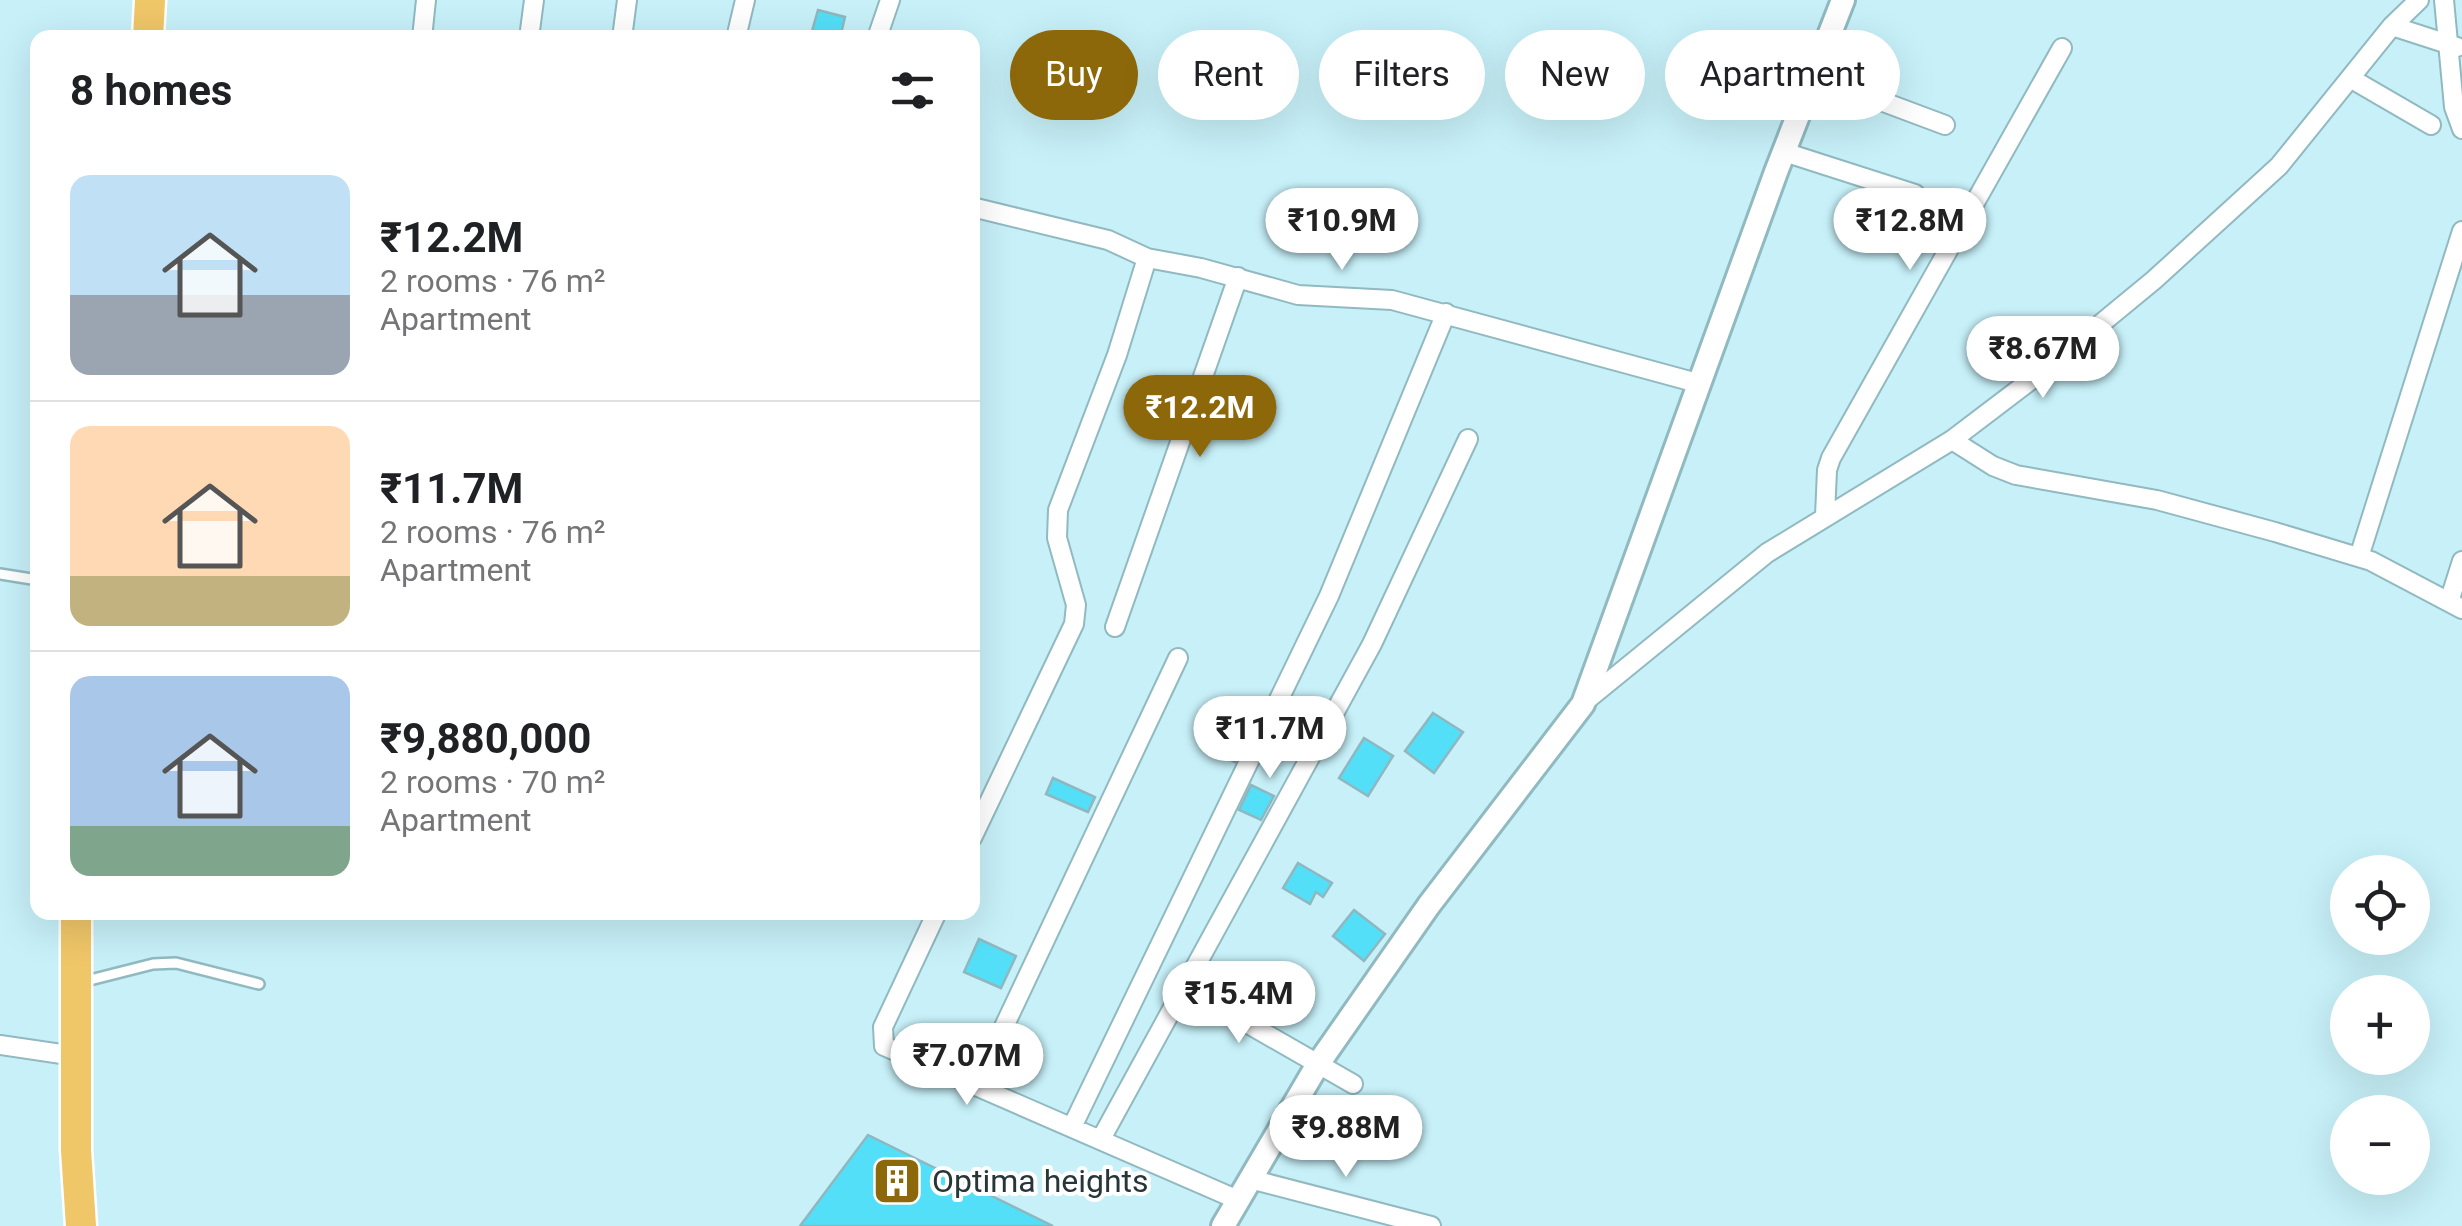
<!DOCTYPE html>
<html lang="en">
<head>
<meta charset="utf-8">
<style>
	body { margin:0; font-family:Roboto,sans-serif; background:#f6f6f6; color:#202124; height:100vh; display:flex; flex-direction:column; font-size:38px; white-space:nowrap }
	* { box-sizing:border-box; margin:0 }
	p { font-size:32px; color:#757577 }
	.icon { flex:none; width:55px; height:55px; fill:none; stroke:currentColor; stroke-width:2; stroke-linecap:round; stroke-linejoin:round }
	.map { position:relative; flex:1; overflow:hidden }
	.sheet { position:absolute; left:30px; top:30px; width:950px; height:890px; display:flex; flex-direction:column; background:#fff; border-radius:20px; box-shadow:0 10px 40px #0002 }
	.sheet>* { flex:none }
	.guide { position:absolute; left:1010px; top:30px; width:950px; height:90px; display:flex; gap:20px }
	.controls { position:absolute; left:2330px; top:855px; display:grid; gap:20px }
	.controls a { display:grid; place-items:center; width:100px; height:100px; border-radius:50%; background:#fff; box-shadow:0 10px 40px #0002; font-size:50px }
	.price { position:absolute; translate:-50% -85px; padding:0 22px; border-radius:35px; background:#fff; color:#222; font-size:32px; line-height:65px; filter:drop-shadow(0 2px 5px #0008) }
	.price::after { content:''; position:absolute; left:50%; top:60px; width:30px; height:22px; margin-left:-15px; background:inherit; clip-path:polygon(0 0,100% 0,50% 100%) }
	.price.current { background:#8c680a; color:#fff }
	ul { padding:0; list-style:none }
	li { display:flex; align-items:center; gap:30px; height:250px; padding:0 40px }
	li+li { border-top:2px solid #e0e0e0 }
	li span { display:grid; place-items:center; flex:none; width:280px; height:200px; border-radius:20px; color:#555 }
	li>.icon { margin-inline-start:auto }
	span .icon { width:120px; height:120px; fill:#fffc; stroke-width:1 }
	li b { font-size:42px }
	h2 { display:flex; justify-content:space-between; align-items:center; height:120px; padding:0 40px; font-size:42px }
	.tag { padding:0 35px; border-radius:45px; background:#fff; box-shadow:0 10px 40px #0002; font-size:35px; line-height:90px }
	.tag.current { background:#8c680a; color:#fff }
	.map>svg:first-child { display:block }
	.building { fill:#53dff7; stroke:#90b7bf; stroke-width:2.5 }
	.lines { fill:none; stroke-linecap:round; stroke-linejoin:round }
	.service-casing { stroke:#91b9c0; stroke-width:14 }
	.minor-casing { stroke:#91b9c0; stroke-width:22 }
	.tertiary-casing { stroke:#91b9c0; stroke-width:28 }
	.trunk-casing { stroke:#fff; stroke-width:35 }
	.service { stroke:#fff; stroke-width:9 }
	.minor { stroke:#fff; stroke-width:18 }
	.tertiary { stroke:#fff; stroke-width:22 }
	.trunk { stroke:#efc668; stroke-width:30 }
	.labels { text-anchor:middle; stroke-width:8; stroke-linejoin:round; paint-order:stroke }
	.poi-label { font-size:32px; fill:#263639; stroke:#fff; text-anchor:start }
</style>
</head>
<body>
<div class="map">
<svg width="2462" height="1226" viewBox="0 0 2462 1226">
	<rect width="100%" height="100%" fill="#c7f0f8"/>
	<path class="building" d="M818 10 845 17 840 38 812 31Z
		M1433 713 1463 732 1434 773 1405 751Z
		M1222 727 1246 739 1235 762 1211 750Z
		M1364 738 1393 756 1368 796 1339 778Z
		M1053 778 1095 797 1088 812 1046 794Z
		M1251 785 1274 796 1261 820 1239 810Z
		M1298 863 1332 883 1323 897 1316 892 1310 904 1283 888Z
		M1354 910 1385 934 1364 961 1333 936Z
		M979 939 1016 956 1001 988 964 972Z
		M868 1135 1053 1226H800Z"/>
	<g class="lines">
		<g class="service-casing">
			<path id="service" d="M0 574 38 580
				M82 982 153 964 176 963 259 984"/>
		</g>
		<g class="minor-casing">
			<path id="minor" d="M2444 0 2454 107 2462 129
				M2392 26 2457 47
				M422 38 426 0
				M529 38 534 0
				M622 38 627 0
				M736 38 745 0
				M877 38 890 0
				M1814 76 1945 125
				M2350 78 2431 125
				M1784 152 1915 194
				M972 207 1108 240 1147 258 1201 268 1298 295 1392 300 1701 384
				M1952 440 1993 466 2016 475 2157 500 2275 532 2371 561 2462 609
				M1825 516 1827 470 1831 458 2062 48
				M2359 557 2462 231
				M2449 602 2462 561
				M1115 627 1238 277
				M1583 703 1767 553 1952 440 2052 364 2154 280 2279 166 2392 26 2419 0
				M972 838 1074 624 1076 605 1057 538 1058 510 1117 355 1147 258
				M937 912 883 1027 884 1046 1238 1200
				M1184 987 1353 1084
				M0 1045 75 1056
				M976 1086 1178 658
				M1072 1127 1329 596 1446 313
				M1101 1139 1372 644 1468 439
				M1250 1179 1431 1226"/>
		</g>
		<g class="tertiary-casing">
			<path id="tertiary" d="M1223 1226 1318 1064 1429 905 1583 704 1776 172 1843 0"/>
		</g>
		<g class="trunk-casing">
			<path id="trunk" d="M148 38 150 0
				M76 912V1150L81 1226"/>
		</g>
		<use href="#service" class="service"/>
		<use href="#minor" class="minor"/>
		<use href="#tertiary" class="tertiary"/>
		<use href="#trunk" class="trunk"/>
	</g>
	<defs>
		<g id="building-square" transform="scale(2.5)"><rect x="-9" y="-9" width="18" height="18" rx="4" fill="#8c680a" stroke="#fff"/><path d="M-4-6H4V6H1V3H-1V6H-4ZM-2.5-4.3h1.7v1.8h-1.7ZM.8-4.3h1.7v1.8H.8ZM-2.5-1h1.7V.8h-1.7ZM.8-1h1.7V.8H.8Z" fill="#fff"/></g>
	</defs>
	<g fill-rule="evenodd">
		<use href="#building-square" x="897" y="1181"/>
	</g>
	<g class="labels">
		<g class="poi-label">
			<text x="932" y="1192">Optima heights</text>
		</g>
	</g>
</svg>
<div class="controls">
<a><svg class="icon" aria-label="locate" viewBox="0 0 24 24"><circle cx="12" cy="12" r="6"/><path d="M12 2v4M12 18v4M2 12h4M18 12h4"/></svg></a>
<a>+</a>
<a>−</a>
</div>
<b class="price" style="left:1342px;top:273px">₹10.9M</b>
<b class="price" style="left:1910px;top:273px">₹12.8M</b>
<b class="price" style="left:2043px;top:401px">₹8.67M</b>
<b class="price current" style="left:1200px;top:460px">₹12.2M</b>
<b class="price" style="left:1270px;top:781px">₹11.7M</b>
<b class="price" style="left:1239px;top:1046px">₹15.4M</b>
<b class="price" style="left:967px;top:1108px">₹7.07M</b>
<b class="price" style="left:1346px;top:1180px">₹9.88M</b>
<div class="guide">
<a class="tag current">Buy</a>
<a class="tag">Rent</a>
<a class="tag">Filters</a>
<a class="tag">New</a>
<a class="tag">Apartment</a>
</div>
<section class="sheet">
<h2>8 homes<svg class="icon" aria-label="filters" viewBox="0 0 24 24"><path d="M4 7h16M4 17h16"/><circle cx="9" cy="7" r="2"/><circle cx="15" cy="17" r="2"/></svg></h2>
<ul>
<li><span style="background:linear-gradient(#bfe0f5 60%,#9aa5b1 0)"><svg class="icon" aria-label="home" viewBox="0 0 24 24"><path d="M3 11l9-7 9 7M6 9v11h12V9"/></svg></span><div><b>₹12.2M</b><p>2 rooms · 76 m²</p><p>Apartment</p></div></li>
<li><span style="background:linear-gradient(#ffd9b3 75%,#c2b280 0)"><svg class="icon" aria-label="home" viewBox="0 0 24 24"><path d="M3 11l9-7 9 7M6 9v11h12V9"/></svg></span><div><b>₹11.7M</b><p>2 rooms · 76 m²</p><p>Apartment</p></div></li>
<li><span style="background:linear-gradient(#a9c7e8 75%,#7fa58c 0)"><svg class="icon" aria-label="home" viewBox="0 0 24 24"><path d="M3 11l9-7 9 7M6 9v11h12V9"/></svg></span><div><b>₹9,880,000</b><p>2 rooms · 70 m²</p><p>Apartment</p></div></li>
</ul>
</section>
</div>
</body>
</html>
